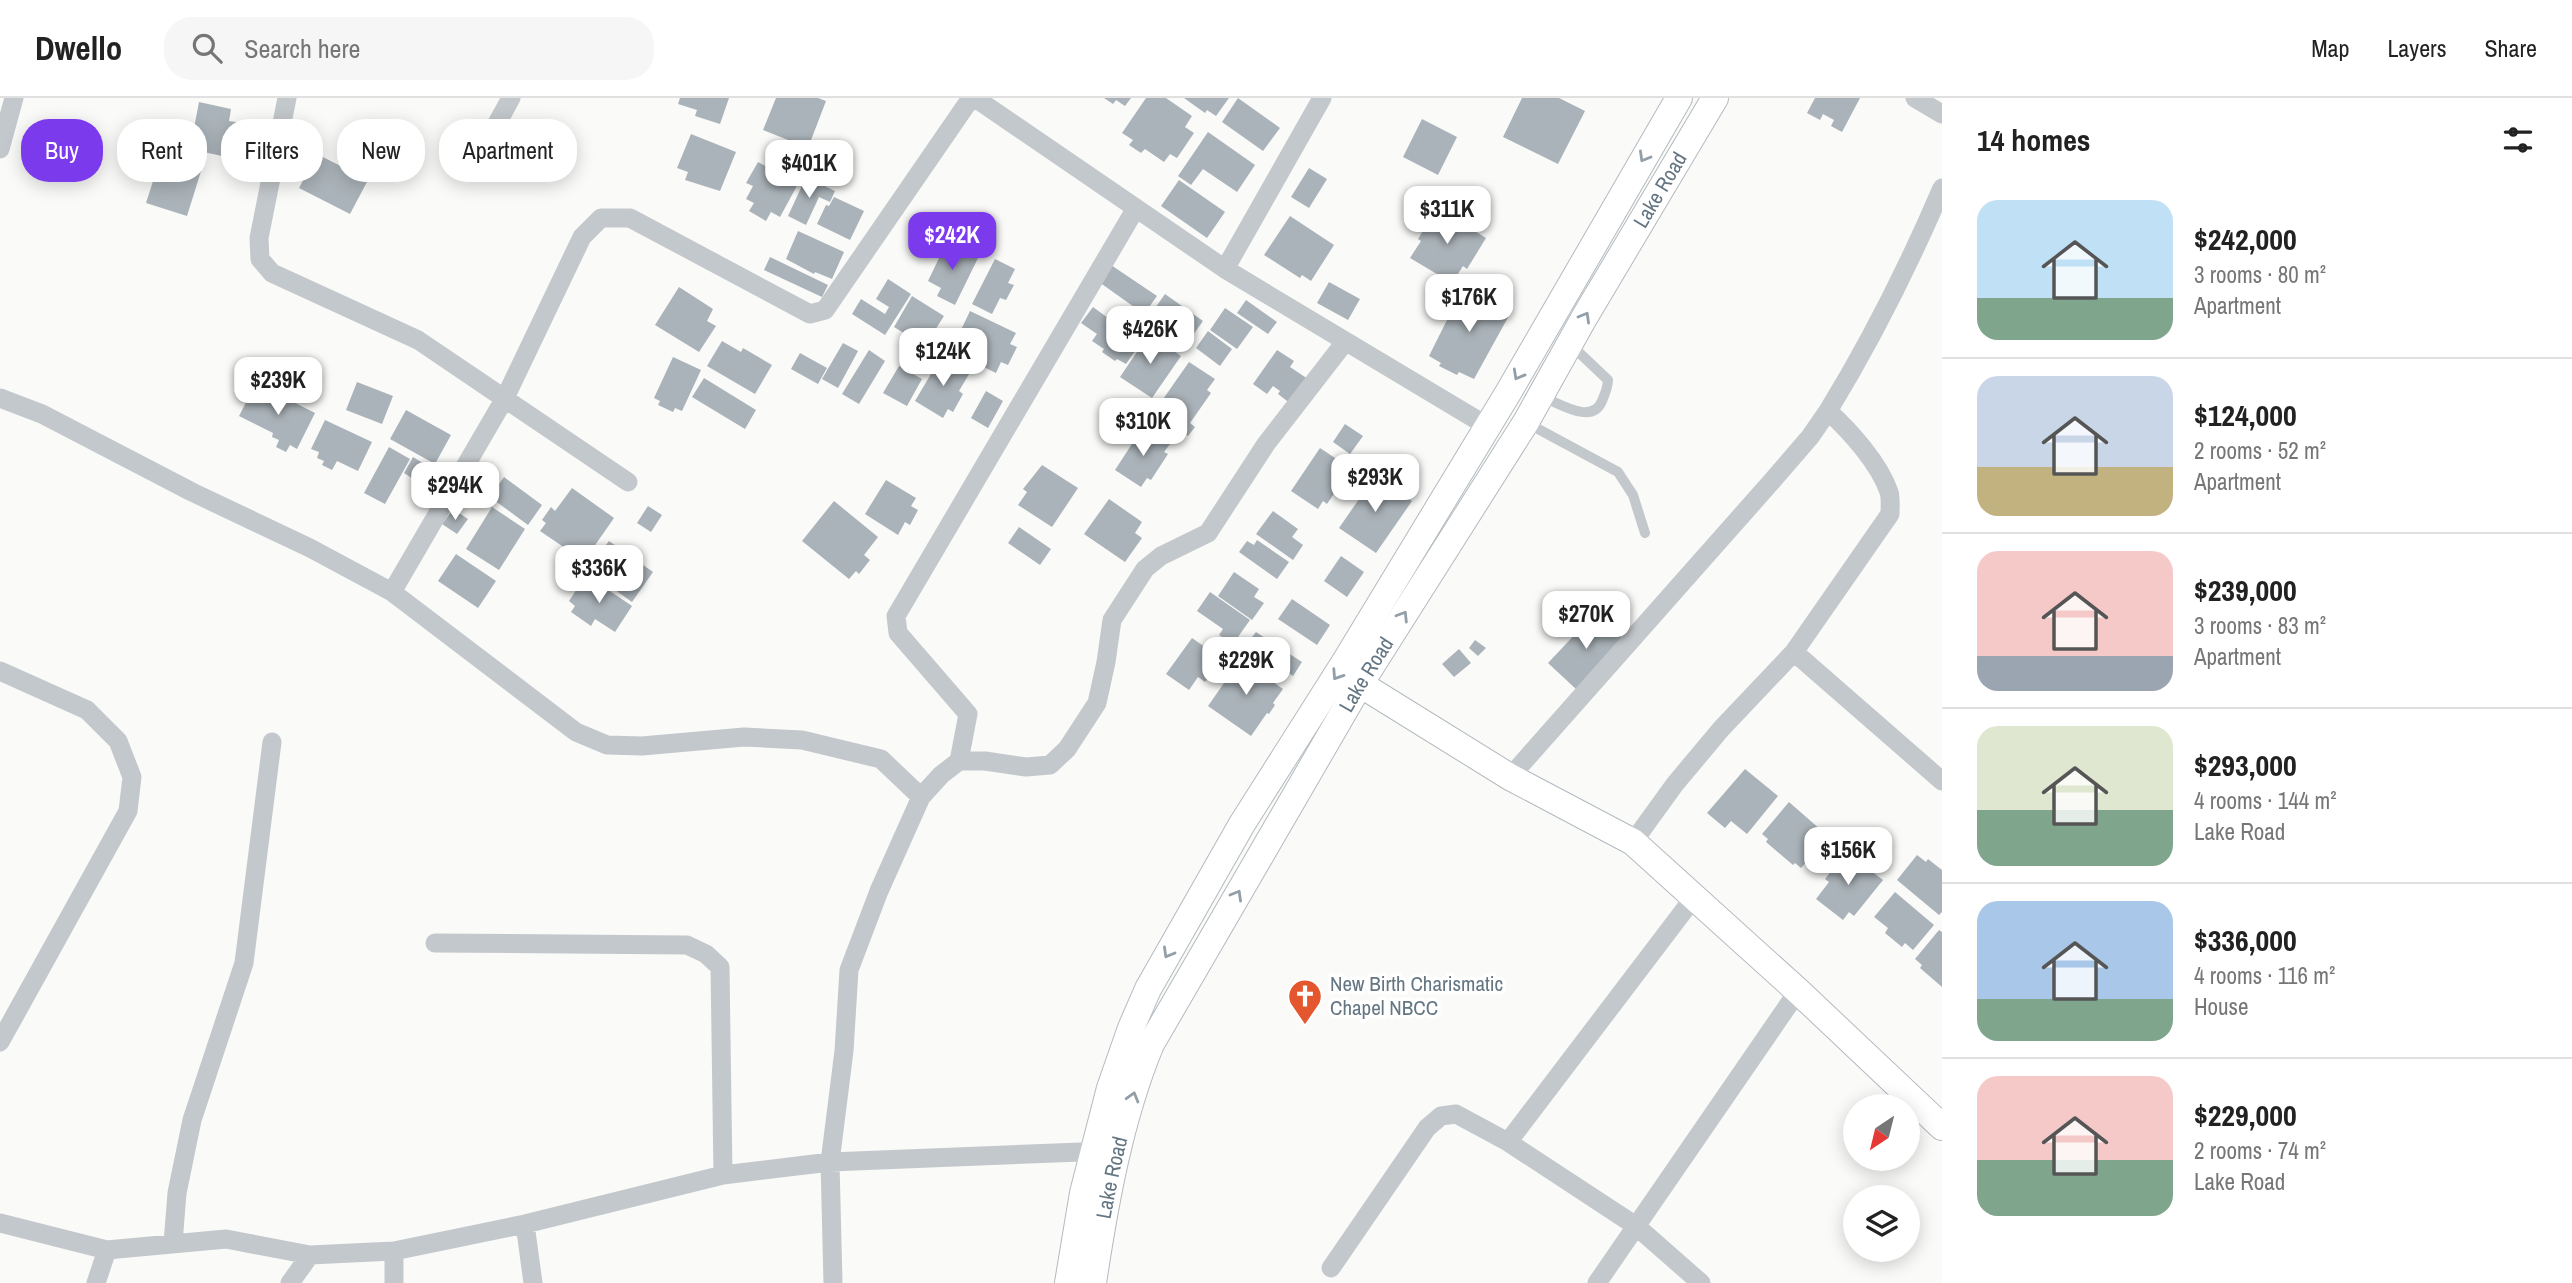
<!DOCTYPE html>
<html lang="en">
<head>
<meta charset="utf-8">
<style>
	body { margin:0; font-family:"Archivo Narrow",sans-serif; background:#f6f6f6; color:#222; height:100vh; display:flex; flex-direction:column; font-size:26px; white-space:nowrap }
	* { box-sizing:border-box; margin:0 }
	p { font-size:23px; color:#767676 }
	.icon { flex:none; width:38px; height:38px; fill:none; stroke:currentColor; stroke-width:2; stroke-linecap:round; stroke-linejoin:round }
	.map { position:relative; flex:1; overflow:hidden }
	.sheet { display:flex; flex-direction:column; background:#fff; width:630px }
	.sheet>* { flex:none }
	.top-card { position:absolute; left:21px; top:21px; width:665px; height:63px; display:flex; gap:14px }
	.needle { width:46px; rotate:215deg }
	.controls { position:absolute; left:1843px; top:996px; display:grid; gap:14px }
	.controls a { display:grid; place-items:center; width:77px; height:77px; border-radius:50%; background:#fff; box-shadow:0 4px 18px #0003; font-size:35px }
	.price { position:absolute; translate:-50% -60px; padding:0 16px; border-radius:14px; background:#fff; color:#222; font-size:23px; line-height:46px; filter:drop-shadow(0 2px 4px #0008) }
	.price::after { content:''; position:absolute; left:50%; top:42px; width:21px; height:16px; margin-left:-10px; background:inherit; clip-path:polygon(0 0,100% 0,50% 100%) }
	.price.current { background:#7c3aed; color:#fff }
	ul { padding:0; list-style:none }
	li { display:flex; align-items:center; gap:21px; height:175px; padding:0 35px }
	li+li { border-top:2px solid #e0e0e0 }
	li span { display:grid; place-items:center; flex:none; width:196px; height:140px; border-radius:21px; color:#555 }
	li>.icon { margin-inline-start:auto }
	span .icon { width:84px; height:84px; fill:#fffc; stroke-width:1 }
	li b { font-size:30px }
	h2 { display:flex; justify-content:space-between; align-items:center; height:84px; padding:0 35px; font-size:30px }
	.chip { padding:0 24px; border-radius:28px; background:#fff; box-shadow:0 4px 18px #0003; font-size:24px; line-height:63px }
	.chip.current { background:#7c3aed; color:#fff }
	header { display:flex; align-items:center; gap:42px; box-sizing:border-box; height:98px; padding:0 35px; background:#fff; border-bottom:2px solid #e0e0e0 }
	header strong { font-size:33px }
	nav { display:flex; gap:38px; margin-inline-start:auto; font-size:24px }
	.search { width:490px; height:63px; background:#f6f6f6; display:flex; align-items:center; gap:18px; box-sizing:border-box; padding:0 24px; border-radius:28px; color:#767676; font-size:26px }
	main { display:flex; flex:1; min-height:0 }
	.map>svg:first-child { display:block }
	.building { fill:#aab3b9 }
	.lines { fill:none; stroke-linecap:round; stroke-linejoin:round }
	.secondary-casing { stroke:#b3babf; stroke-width:28 }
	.lane { stroke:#c3c8cc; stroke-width:10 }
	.street { stroke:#c3c8cc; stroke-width:19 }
	.secondary { stroke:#fff; stroke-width:26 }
	.oneway { stroke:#939fa8 }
	.labels { text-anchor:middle; stroke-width:7; stroke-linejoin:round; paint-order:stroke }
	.street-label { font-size:21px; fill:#657683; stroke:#fff }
	.poi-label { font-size:21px; fill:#657683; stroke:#fff; text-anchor:start }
</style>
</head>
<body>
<header>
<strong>Dwello</strong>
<div class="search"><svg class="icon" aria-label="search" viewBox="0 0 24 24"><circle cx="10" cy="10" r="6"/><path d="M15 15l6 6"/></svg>Search here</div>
<nav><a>Map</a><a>Layers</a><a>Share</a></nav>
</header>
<main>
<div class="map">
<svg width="1942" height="1185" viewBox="0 0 1942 1185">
	<rect width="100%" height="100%" fill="#fafaf8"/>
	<path class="building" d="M680 0H729L720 26 695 18 697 12 678 6Z
		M776 0H818L826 3 808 50 763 32Z
		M1104 0H1131L1125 8 1116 2 1113 6Z
		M1146 0H1166L1192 18 1185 29 1194 35 1177 60 1170 56 1164 64 1145 51 1141 55 1129 47 1133 42 1122 35Z
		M1184 0H1229L1216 18 1207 12 1205 15Z
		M1238 0 1280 30 1263 53 1222 24Z
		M1522 0H1559L1585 13 1558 66 1503 39Z
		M1815 0H1860L1842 34 1831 28 1834 22 1823 16 1820 22 1807 15Z
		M199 4 231 11 229 23 236 24 232 42 225 41 222 58 190 51Z
		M1422 21 1457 39 1438 77 1403 59Z
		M250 24 268 27 263 62 245 59Z
		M1208 34 1255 67 1237 94 1203 71 1191 87 1178 78Z
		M691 36 736 54 720 93 685 82 688 74 677 70Z
		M317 56 368 82 350 116 299 90Z
		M161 58 202 70 187 118 146 105Z
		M758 64 798 86 780 119 771 114 766 123 749 113 754 105 746 101 753 88 746 85Z
		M1309 70 1327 81 1309 110 1291 99Z
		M806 79 835 93 830 104 819 99 806 127 788 118Z
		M1179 82 1225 114 1207 140 1161 108Z
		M834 99 864 113 850 142 817 126 826 107 829 108Z
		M1437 110 1486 140 1467 171 1463 168 1452 185 1410 160 1421 143 1418 141Z
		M1290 118 1334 147 1311 183 1302 177 1300 180 1264 157Z
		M798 133 844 154 832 181 815 174 814 176 786 161Z
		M943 142 978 160 955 207 937 198 941 190 928 183 942 154 938 152Z
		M770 159 828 187 822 199 764 172Z
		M995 161 1015 171 1008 185 1014 187 1006 202 1000 200 992 216 972 206Z
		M1111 167 1157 198 1144 216 1099 184Z
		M888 181 911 196 885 237 852 216 861 201 885 216 889 209 876 201Z
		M1329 184 1360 201 1348 222 1317 205Z
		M679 189 713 211 707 223 716 228 699 254 655 227Z
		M1463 190 1511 214 1474 281 1459 274 1457 277 1439 268 1441 265 1429 258Z
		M1165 196 1203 223 1186 247 1148 220Z
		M912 198 944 218 925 248 894 229Z
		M1246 202 1277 224 1268 236 1237 215Z
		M1093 209 1108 220 1111 215 1145 239 1126 266 1117 261 1115 263 1102 254 1104 251 1092 243 1097 236 1081 225Z
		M1225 210 1253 229 1237 251 1210 232Z
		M970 213 1016 235 1010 246 1017 249 1008 267 1001 264 996 275 951 253Z
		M1208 233 1232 251 1220 268 1196 250Z
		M1149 236 1181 258 1152 300 1120 279Z
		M722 243 741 254 743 250 772 267 755 296 707 268Z
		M843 245 858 253 838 290 822 281Z
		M869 252 885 263 859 306 842 296Z
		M1277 252 1294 263 1290 269 1308 281 1291 306 1278 296 1280 293 1273 288 1267 296 1253 286Z
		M800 255 827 270 818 286 791 271Z
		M673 259 701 272 682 313 675 310 673 314 658 307 660 303 654 300Z
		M941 259 969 276 959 293 963 296 953 314 948 311 943 320 915 303Z
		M1189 264 1215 281 1207 292 1211 295 1190 325 1195 329 1188 338 1154 314Z
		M899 268 922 281 907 308 883 295Z
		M704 280 756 312 745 331 692 299Z
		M357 284 393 298 382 326 346 312Z
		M256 285 315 315 297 351 290 347 286 354 276 349 279 342 272 339 273 335 239 318Z
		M986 293 1003 303 988 330 971 320Z
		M406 312 451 337 435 366 390 341Z
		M325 322 372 344 358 373 337 363 332 372 322 367 324 363 317 360 319 354 311 351Z
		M1345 326 1363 338 1350 356 1333 344Z
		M1143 329 1170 346 1164 354 1168 356 1151 382 1147 380 1141 389 1115 372Z
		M389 349 410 361 385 406 364 395Z
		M1320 350 1347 368 1344 372 1348 375 1327 406 1323 403 1318 411 1291 393Z
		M413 359 431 370 421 386 404 375Z
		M1042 367 1078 390 1052 429 1018 407 1027 394 1023 391Z
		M1375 378 1412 403 1376 455 1339 430Z
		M504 379 542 407 528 427 490 399Z
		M886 382 916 400 911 408 918 412 910 427 905 424 898 437 865 416Z
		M572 390 614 420 584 463 540 433 546 425 542 422 551 409 555 413Z
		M1109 401 1142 424 1135 435 1142 440 1125 464 1084 436Z
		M834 403 878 439 864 457 870 462 859 476 856 473 849 481 802 443Z
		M648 408 662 417 651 434 637 425Z
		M492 409 525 431 499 472 466 451Z
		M453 411 468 421 457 436 442 426Z
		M1273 413 1298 431 1292 439 1303 447 1293 462 1256 436Z
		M1019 429 1051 451 1040 467 1008 445Z
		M1257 442 1289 464 1277 481 1239 454 1247 443 1254 447Z
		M609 443 653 474 632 504 587 472Z
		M456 456 496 483 478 510 438 483Z
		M1341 458 1364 474 1347 499 1324 483Z
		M1234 474 1259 491 1254 499 1264 505 1252 522 1218 498Z
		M586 477 632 508 615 534 595 521 591 528 571 514 575 508 569 503Z
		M1210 494 1250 522 1233 546 1219 537 1223 531 1197 513Z
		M1292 501 1330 527 1317 547 1278 521Z
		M1596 514 1624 541 1577 592 1548 565Z
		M1256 534 1302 564 1293 578 1281 570 1277 575 1248 556 1257 543 1252 539Z
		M1192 540 1215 556 1206 568 1214 573 1205 584 1198 579 1189 592 1166 576Z
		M1475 542 1486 550 1478 558 1469 550Z
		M1459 551 1471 565 1454 579 1442 566Z
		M1241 561 1283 591 1273 605 1275 607 1269 616 1267 615 1251 638 1208 608 1224 585 1222 583 1229 573 1231 575Z
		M1745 671 1778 698 1747 736 1731 723 1725 730 1707 715Z
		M1789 704 1829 739 1801 770 1795 765 1793 767 1766 744 1768 741 1762 736Z
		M1846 754 1883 782 1854 818 1849 814 1843 822 1816 801 1829 784 1825 781Z
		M1917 757 1926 764 1928 761 1942 772V814L1939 817 1897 782Z
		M1895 794 1934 827 1913 852 1905 845 1902 849 1885 835 1888 830 1874 819Z
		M1939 832 1942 834V889L1920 870 1922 867 1915 861Z"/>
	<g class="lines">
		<g class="secondary-casing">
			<g id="secondary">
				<path d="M1360 586 1510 679 1633 744 1798 893 1942 1029"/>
				<path d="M1068 1185 1083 1095 1110 990 1131 930 1148 891 1242 726 1346 562 1508 295 1679 0"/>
				<path id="s1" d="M1093 1185C1105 1105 1120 1021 1151 946L1360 586 1526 324 1584 220 1715 0"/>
			</g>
		</g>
		<path class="lane" d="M1543 299C1561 306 1592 327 1602 303 1605 296 1608 289 1608 282L1570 246
			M1527 325 1618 374 1633 397 1645 435"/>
		<path class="street" d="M287 0 259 140 260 161 272 175 418 242 628 384
			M975 0 1225 171 1487 328
			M1915 0 1942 16
			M0 51 14 0
			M473 69 511 0
			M1225 171 1322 0
			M0 300 42 316 192 394 310 450 392 494 576 634 607 647 642 648 744 639 802 642 881 661 921 699
			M392 494 505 300 582 139 601 120H630L810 216 825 212 971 0
			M1794 554 1942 683
			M0 573 87 612 118 643 132 679 128 713 0 944
			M959 663 968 616 898 535 896 518 1136 110
			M1510 679 1772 383 1810 339 1828 313
			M1633 744 1675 686 1721 631 1794 554 1890 416C1890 409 1891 400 1889 394 1879 365 1850 333 1828 313 1872 241 1909 167 1942 90
			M435 845 687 847 706 856 720 869 723 1077
			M1508 1044 1636 1128 1701 1185
			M0 1125 107 1152 226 1141 310 1157 394 1153 525 1126 723 1077 830 1064 1107 1053
			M525 1126 533 1185
			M173 1145 177 1095 192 1022 244 865 272 644
			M394 1153V1185
			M1331 1170 1427 1030 1441 1018 1456 1016 1508 1044 1695 798
			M96 1185 107 1152
			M290 1185 310 1157
			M833 1185 830 1064 844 953 849 872 879 793 921 699 941 677 959 663H985L1026 669 1050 667 1067 651 1097 605 1106 564 1112 522 1145 471 1161 458 1208 435 1266 346 1345 244
			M1597 1185 1798 893"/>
		<use href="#secondary" class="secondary"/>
	</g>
	<defs><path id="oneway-chevron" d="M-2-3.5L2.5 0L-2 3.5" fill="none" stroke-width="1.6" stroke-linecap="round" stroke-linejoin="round" transform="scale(1.75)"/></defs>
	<g class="oneway">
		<use href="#oneway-chevron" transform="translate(1644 59) rotate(120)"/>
		<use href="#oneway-chevron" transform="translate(1585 219) rotate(-60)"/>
		<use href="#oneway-chevron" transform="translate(1518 277) rotate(119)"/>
		<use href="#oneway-chevron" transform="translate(1403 518) rotate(-58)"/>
		<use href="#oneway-chevron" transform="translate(1337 577) rotate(123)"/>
		<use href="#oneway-chevron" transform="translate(1237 797) rotate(-60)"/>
		<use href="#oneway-chevron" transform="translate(1168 855) rotate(120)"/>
		<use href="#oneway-chevron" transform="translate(1133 999) rotate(-74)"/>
	</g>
	<defs>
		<g id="church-pin" transform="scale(1.75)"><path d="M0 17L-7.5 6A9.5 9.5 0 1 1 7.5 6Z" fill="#e4572e" stroke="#fff"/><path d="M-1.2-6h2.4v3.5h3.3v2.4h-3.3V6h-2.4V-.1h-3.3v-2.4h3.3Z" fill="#fff"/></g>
	</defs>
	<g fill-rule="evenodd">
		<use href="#church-pin" x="1305" y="898"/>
	</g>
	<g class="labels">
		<g class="street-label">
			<text dy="7" stroke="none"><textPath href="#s1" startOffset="1241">Lake Road</textPath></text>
			<text dy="7" stroke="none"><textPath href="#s1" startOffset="674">Lake Road</textPath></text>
			<text dy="7" stroke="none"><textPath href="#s1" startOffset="107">Lake Road</textPath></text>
		</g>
		<g class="poi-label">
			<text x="1330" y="893">New Birth Charismatic<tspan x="1330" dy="24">Chapel NBCC</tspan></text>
		</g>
	</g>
</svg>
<div class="controls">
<a><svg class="needle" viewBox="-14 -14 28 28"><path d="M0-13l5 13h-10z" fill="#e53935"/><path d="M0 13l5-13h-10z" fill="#767676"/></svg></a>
<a><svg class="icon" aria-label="layers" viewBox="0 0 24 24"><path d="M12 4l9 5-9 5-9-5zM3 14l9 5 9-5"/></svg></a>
</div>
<b class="price" style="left:809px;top:102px">$401K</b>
<b class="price" style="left:1447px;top:148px">$311K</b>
<b class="price current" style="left:952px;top:174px">$242K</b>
<b class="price" style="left:1469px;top:236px">$176K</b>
<b class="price" style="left:1150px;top:268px">$426K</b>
<b class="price" style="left:943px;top:290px">$124K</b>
<b class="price" style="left:278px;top:319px">$239K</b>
<b class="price" style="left:1143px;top:360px">$310K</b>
<b class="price" style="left:1375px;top:416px">$293K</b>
<b class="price" style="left:455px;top:424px">$294K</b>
<b class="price" style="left:599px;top:507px">$336K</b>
<b class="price" style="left:1586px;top:553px">$270K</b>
<b class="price" style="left:1246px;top:599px">$229K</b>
<b class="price" style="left:1848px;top:789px">$156K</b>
<div class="top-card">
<a class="chip current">Buy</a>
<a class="chip">Rent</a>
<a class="chip">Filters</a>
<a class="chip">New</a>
<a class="chip">Apartment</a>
</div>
</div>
<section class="sheet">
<h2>14 homes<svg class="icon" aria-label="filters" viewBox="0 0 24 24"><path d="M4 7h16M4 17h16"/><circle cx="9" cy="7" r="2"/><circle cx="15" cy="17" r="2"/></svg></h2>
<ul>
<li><span style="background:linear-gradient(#bfe0f5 70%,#7fa58c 0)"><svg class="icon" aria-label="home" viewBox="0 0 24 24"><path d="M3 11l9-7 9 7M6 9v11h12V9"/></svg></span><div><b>$242,000</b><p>3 rooms · 80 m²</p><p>Apartment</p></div></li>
<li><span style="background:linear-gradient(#c9d6e8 65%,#c2b280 0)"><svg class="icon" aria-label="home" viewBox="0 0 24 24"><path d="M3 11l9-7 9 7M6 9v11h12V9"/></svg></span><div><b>$124,000</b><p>2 rooms · 52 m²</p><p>Apartment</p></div></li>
<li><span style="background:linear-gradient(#f6c9c9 75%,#9aa5b1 0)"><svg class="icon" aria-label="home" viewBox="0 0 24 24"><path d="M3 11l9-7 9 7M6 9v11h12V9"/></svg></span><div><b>$239,000</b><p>3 rooms · 83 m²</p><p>Apartment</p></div></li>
<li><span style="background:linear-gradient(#dfe7d0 60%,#7fa58c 0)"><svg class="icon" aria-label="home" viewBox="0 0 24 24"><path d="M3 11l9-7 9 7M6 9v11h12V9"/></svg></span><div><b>$293,000</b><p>4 rooms · 144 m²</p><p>Lake Road</p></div></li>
<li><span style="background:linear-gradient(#a9c7e8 70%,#7fa58c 0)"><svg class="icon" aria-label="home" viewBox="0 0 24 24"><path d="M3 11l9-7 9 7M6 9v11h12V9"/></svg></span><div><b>$336,000</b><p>4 rooms · 116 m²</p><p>House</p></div></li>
<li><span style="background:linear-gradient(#f6c9c9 60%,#7fa58c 0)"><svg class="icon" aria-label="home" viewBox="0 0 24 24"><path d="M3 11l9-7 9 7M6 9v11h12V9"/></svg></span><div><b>$229,000</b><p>2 rooms · 74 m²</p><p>Lake Road</p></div></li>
</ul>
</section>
</main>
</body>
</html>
